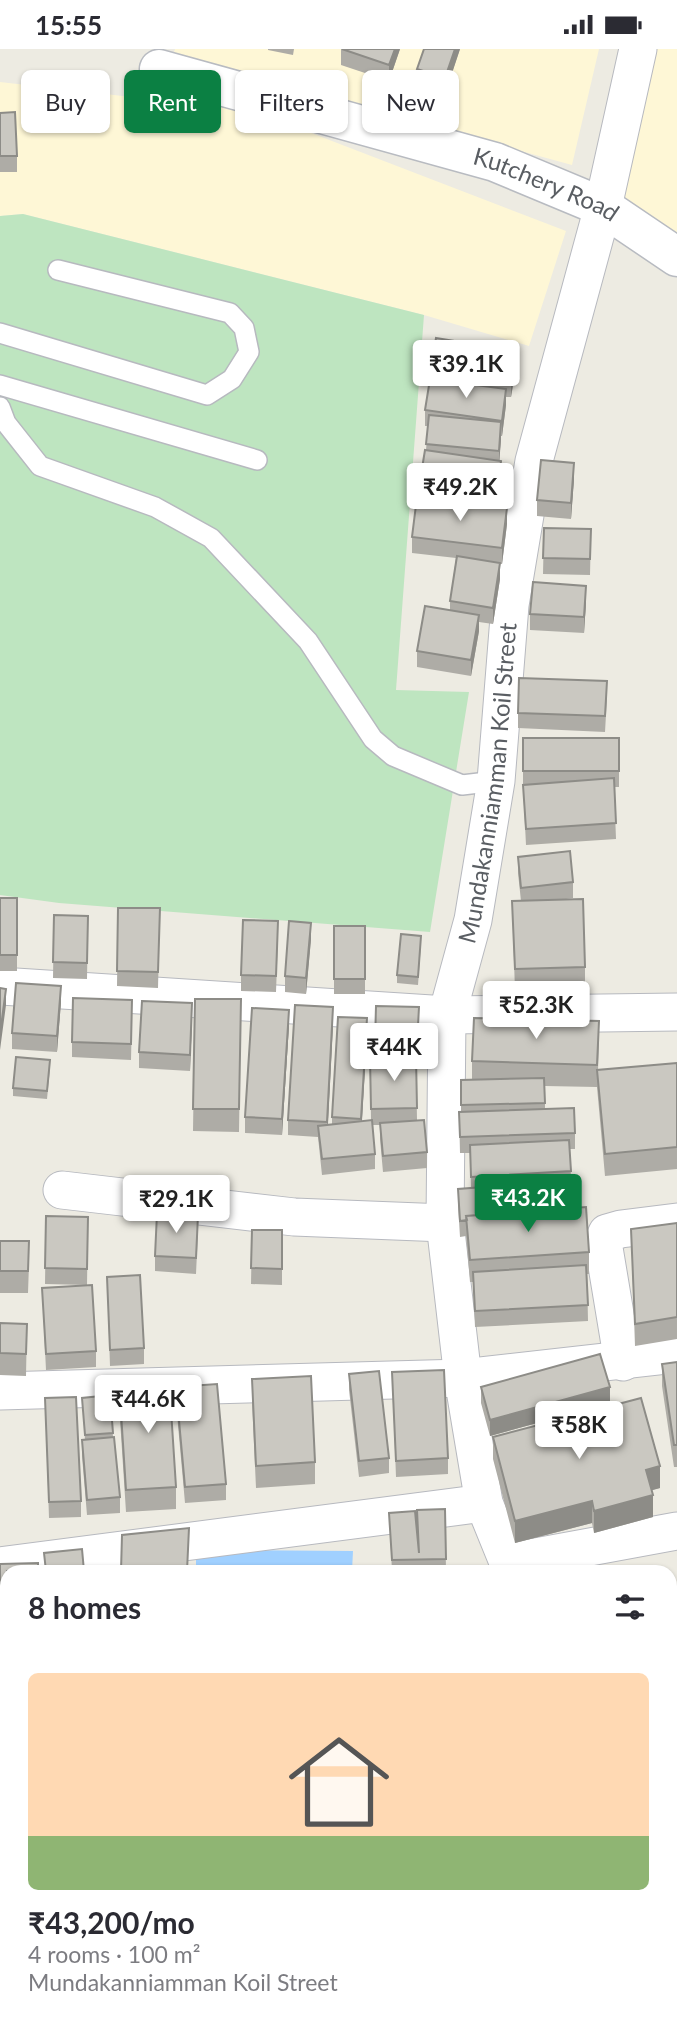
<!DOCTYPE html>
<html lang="en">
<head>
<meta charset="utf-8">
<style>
	body { margin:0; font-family:Lato,sans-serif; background:#f7f7f7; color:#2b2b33; height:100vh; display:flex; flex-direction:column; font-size:26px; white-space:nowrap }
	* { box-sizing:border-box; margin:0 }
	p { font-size:23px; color:#7c7c81 }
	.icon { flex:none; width:38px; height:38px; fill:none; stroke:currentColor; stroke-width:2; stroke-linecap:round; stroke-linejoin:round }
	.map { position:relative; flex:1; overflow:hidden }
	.sheet { position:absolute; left:0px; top:1516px; width:677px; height:471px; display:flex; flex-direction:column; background:#fff; border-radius:21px 21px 0 0; box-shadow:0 2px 5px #0004 }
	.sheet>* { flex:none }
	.guide { position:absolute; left:21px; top:21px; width:635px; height:63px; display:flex; gap:14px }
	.price { position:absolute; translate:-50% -60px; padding:0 16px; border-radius:7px; background:#fff; color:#222; font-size:23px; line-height:46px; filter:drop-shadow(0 2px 4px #0008) }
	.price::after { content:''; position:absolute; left:50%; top:42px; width:21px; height:16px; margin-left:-10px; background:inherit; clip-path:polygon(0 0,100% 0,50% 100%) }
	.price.current { background:#0b8043; color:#fff }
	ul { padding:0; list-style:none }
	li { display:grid; align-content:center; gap:14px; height:371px; padding:0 28px }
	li+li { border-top:2px solid #e1e1e2 }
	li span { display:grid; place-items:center; height:217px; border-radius:10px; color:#555 }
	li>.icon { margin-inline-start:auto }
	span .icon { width:126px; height:126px; fill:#fffc; stroke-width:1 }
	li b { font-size:30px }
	h2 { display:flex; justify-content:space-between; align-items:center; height:84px; padding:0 28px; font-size:30px }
	.chip { padding:0 24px; border-radius:10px; background:#fff; box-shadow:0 2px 5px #0004; font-size:24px; line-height:63px }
	.chip.current { background:#0b8043; color:#fff }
	.status { display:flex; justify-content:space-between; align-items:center; height:49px; padding:0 35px; background:#fff; direction:ltr }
	.status svg { height:19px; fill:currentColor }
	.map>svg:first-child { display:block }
	.commercial { fill:#fef7d6 }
	.education { fill:#dddbd0 }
	.green { fill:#bee5c0 }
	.water { fill:#a0d0ff }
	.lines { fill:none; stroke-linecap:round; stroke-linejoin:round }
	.service-casing { stroke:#b7b9bf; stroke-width:22 }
	.minor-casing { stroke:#b7b9bf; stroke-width:39 }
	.secondary-casing { stroke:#b8bbc1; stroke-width:41 }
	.service { stroke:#fff; stroke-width:19 }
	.minor { stroke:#fff; stroke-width:37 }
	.secondary { stroke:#fff; stroke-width:38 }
	.wall { fill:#aeaca6 }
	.shaded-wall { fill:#8d8c87 }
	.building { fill:#cac8c1; stroke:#8d8c87; stroke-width:2 }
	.labels { text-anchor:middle; stroke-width:5; stroke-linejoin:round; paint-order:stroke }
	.street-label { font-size:24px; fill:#5a5e63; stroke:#fff }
</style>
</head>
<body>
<div class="status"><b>15:55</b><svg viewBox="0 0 49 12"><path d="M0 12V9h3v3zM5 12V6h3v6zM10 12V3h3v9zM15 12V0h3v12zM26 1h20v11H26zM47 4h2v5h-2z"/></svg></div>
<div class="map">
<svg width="677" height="1985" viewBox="0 0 677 1985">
	<rect width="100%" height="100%" fill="#edebe2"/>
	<path class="commercial" d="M175 0H599L572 116 173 7Z
		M638 0H677V186L608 142Z
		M0 33 254 62 566 182 529 297 424 266 23 165 0 167Z"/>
	<path class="education" d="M670 1880H677V1985H625V1979H670Z"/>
	<path class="green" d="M23 165 424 266 396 641 469 643 430 883 59 854 0 846V167Z"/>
	<path class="water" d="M196 1501 353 1502 352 1522H196Z"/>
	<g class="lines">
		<g class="service-casing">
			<path id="service" d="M0 284 207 346 232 330 249 303 244 279 230 264 58 221
				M0 336 257 411
				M0 358 6 374 40 417 155 458 211 489 308 592 373 690 393 707 462 736 496 732"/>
		</g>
		<g class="minor-casing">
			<g id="minor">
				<path d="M0 937 447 966 677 963"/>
				<path d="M62 1141 294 1168 445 1174"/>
				<path d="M623 1313 603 1193 607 1184 621 1180 677 1173"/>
				<path d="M0 1342 463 1329 677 1305"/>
				<path d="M508 1513 677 1482"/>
				<path d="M0 1517 484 1454"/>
				<path id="s1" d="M509 1522 508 1513 484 1454 463 1329 445 1174 447 966 473 871 496 732 510 556 534 412 603 158 638 0"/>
				<path d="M670 1693 677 1692"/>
				<path d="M0 1714 7 1721"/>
				<path d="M670 1791H677"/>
				<path d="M670 1923 677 1922"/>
				<path d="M521 1979 522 1985"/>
				<path d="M96 1985V1979"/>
			</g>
		</g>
		<g class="secondary-casing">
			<g id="secondary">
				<path id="s2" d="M159 20 495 113 603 158 677 208"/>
			</g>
		</g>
		<use href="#service" class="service"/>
		<use href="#minor" class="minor"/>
		<use href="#secondary" class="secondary"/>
	</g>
	<path class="wall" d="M268 0H294L293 6 268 1Z
		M341 0H400L389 32 341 16Z
		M424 0H460L445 45 417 36V20Z
		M0 64 17 107V123H0Z
		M516 318 511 348H506V356L502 387H501L499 412 501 428 497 458 507 475 502 515H500V530L493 575 479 573V582L471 627 417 618V602L450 561V552L456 509 412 504V488L419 449V438L426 401 428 377H425V361L431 330V319Z
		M574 430 571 470 537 467V451Z
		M544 479 591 480 590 526 543 525Z
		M586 553 584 584 530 581V565Z
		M607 648 605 683 518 679V664Z
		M523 689H619V738H614L616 790 526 796 523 737Z
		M518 808 573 833V849L559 851 585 918V940L515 942 512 852H521L518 824Z
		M0 849H17V922H0Z
		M118 859H160L158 939 117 937Z
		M54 866 88 867 87 930 53 929Z
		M334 877H365V945H334Z
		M278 888 276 943 241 942V926Z
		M311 890 306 945 285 943V927Z
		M421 895 418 936 397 934V926Z
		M195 950H241L239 1083 193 1082Z
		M61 953 57 1003 12 1000V984Z
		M376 957 419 974 417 1012H416L417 1071 427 1103V1119L383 1123 380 1090V1076H372L375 1105V1120L322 1126 318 1088 288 1086V1071L333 974 328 1076H332V1068L367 985 362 1072 371 1071 370 1009H375Z
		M132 967 131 1011 72 1008V993Z
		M192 970 190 1022 139 1019V1003Z
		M289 976 282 1086 245 1084V1068Z
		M599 994 598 1021 677 1014V1120L605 1127 597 1038 545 1037V1060L575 1084V1100H570L571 1131 577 1159 589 1203V1225H587L588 1272 475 1278 473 1233H470L466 1187 460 1188 458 1155V1140L471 1139 470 1104H460L459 1063H461V1031H472V1012Z
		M50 1019 47 1050 13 1047V1039Z
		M46 1167 88 1168 87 1236 45 1235Z
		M677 1174V1290L635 1297 631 1180Z
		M252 1181H282V1236L251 1235Z
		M198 1182 196 1225 155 1222V1207Z
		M0 1192 29 1215 28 1244H0Z
		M107 1228 144 1299V1315L110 1317Z
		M42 1239 96 1302V1318L46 1321Z
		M0 1274 27 1275 26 1327 0 1326Z
		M677 1313V1418H674L662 1337V1315Z
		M392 1323 448 1409V1425L396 1428Z
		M349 1325 389 1409V1424L359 1428 349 1341Z
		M252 1330 315 1413V1435L256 1439 252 1352Z
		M119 1333 176 1438V1460L126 1463 119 1355Z
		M176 1338 226 1435V1451L185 1454 176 1354Z
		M481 1338 610 1354 490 1387 481 1354Z
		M110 1346 113 1388 120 1448V1464L87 1466 82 1407V1391H85L82 1349Z
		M45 1349 81 1452V1468L49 1469Z
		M493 1388 660 1439 651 1441 653 1468 594 1484 592 1474 515 1494 493 1410Z
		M445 1460 446 1522H392L389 1464 418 1496Z
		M0 1515 7 1522V1599H0Z
		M670 1800H677V1860H670Z
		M0 1803H7V1858H0Z
		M340 1979H391V1983H340Z
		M432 1979H487V1985H432Z"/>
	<path class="shaded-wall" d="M395 0H400L389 32V16Z
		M455 0H460L445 45V29Z
		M516 302V318L511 348V332Z
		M506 340V356L502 387V372Z
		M501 373V389L499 418V402Z
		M501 412V428L496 465V449Z
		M574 414V430L571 470V454Z
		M507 459V475L502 515V499Z
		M500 514V530L493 575V559Z
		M586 537V553L584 584V568Z
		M479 566V582L471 627V611Z
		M311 874V890L306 945V929Z
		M61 937V953L57 1003V987Z
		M6 940V956L0 1001V985Z
		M192 954V970L190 1022V1006Z
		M333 958V974L327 1089V1073Z
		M289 961V976L282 1086V1070Z
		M367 969V985L361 1085V1070Z
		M610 1338V1354L490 1387V1371Z
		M660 1417V1439L646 1443V1421Z
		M653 1446V1468L594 1484V1462Z
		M592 1452V1474L515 1494V1472Z"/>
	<path class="building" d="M342 0H395L389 16Z
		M424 0H455L445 29 417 20Z
		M15 63 17 107H0V64Z
		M436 289 516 302 511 332 431 319Z
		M430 330 506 340 502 372 425 361Z
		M429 366 501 373 499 402 426 395Z
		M425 401 501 412 496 449 419 438Z
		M541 411 574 414 571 454 537 451Z
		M417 448 507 459 502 499 412 488Z
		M544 479 591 480 590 510 543 509Z
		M457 507 500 514 493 559 450 552Z
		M533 533 586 537 584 568 530 565Z
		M425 557 479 566 471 611 417 602Z
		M519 629 607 632 605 667 518 664Z
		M523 689H619V722H523Z
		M614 729 616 774 526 780 523 736Z
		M570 802 573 833 521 839 518 808Z
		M0 849H17V906H0Z
		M583 850 585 918 515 920 512 852Z
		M118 859H160L158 923 117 922Z
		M54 866 88 867 87 914 53 913Z
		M243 871 278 872 276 927 241 926Z
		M289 872 311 874 306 929 285 927Z
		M334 877H365V930H334Z
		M401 885 421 887 418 928 397 926Z
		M16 934 61 937 57 987 12 984Z
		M0 939 6 940 0 985Z
		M73 949 132 951 131 995 72 993Z
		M195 950H241L239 1060H193Z
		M142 952 192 954 190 1006 139 1003Z
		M295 956 333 958 327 1073 288 1071Z
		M376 957 419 958 417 996 375 994Z
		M252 959 289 961 282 1070 245 1068Z
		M338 968 367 969 361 1070 332 1068Z
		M474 969 599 972 597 1016 472 1012Z
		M16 1008 50 1011 47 1042 13 1039Z
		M416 1008 417 1059 371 1060 370 1009Z
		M677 1014V1098L605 1105 597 1021Z
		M544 1029 545 1054 461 1056V1031Z
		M574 1059 575 1084 460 1088 459 1063Z
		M372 1071 375 1105 322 1110 318 1077Z
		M424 1071 427 1103 383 1107 380 1074Z
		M569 1091 571 1122 471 1128 470 1096Z
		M575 1131 577 1159 466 1167 467 1171 460 1172 458 1140Z
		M586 1158 589 1203 470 1211 466 1167Z
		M157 1164 198 1166 196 1209 155 1207Z
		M46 1167 88 1168 87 1220 45 1219Z
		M677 1174V1268L635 1275 631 1180Z
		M252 1181H282V1220L251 1219Z
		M0 1192H29L28 1222H0Z
		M586 1216 588 1256 475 1262 473 1223Z
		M140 1226 144 1299 110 1301 107 1228Z
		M92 1236 96 1302 46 1305 42 1239Z
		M0 1274 27 1275 26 1305 0 1304Z
		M600 1305 610 1338 490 1371 481 1338Z
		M677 1313V1396H674L662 1315Z
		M444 1321 448 1409 396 1412 392 1323Z
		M379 1322 389 1409 359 1412 349 1325Z
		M311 1327 315 1413 256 1417 252 1330Z
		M169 1330 176 1438 126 1441 119 1333Z
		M217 1335 226 1435 185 1438 176 1338Z
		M110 1346 113 1384 85 1386 82 1349Z
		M76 1348 81 1452 49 1453 45 1349Z
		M641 1349 660 1417 646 1421 653 1446 594 1462 592 1452 515 1472 493 1388Z
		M114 1388 120 1448 87 1451 82 1391Z
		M445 1460 446 1510 392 1511 389 1464 415 1462 419 1504 417 1461Z
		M189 1479 187 1522H121L122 1486Z
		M82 1500 84 1522H46L44 1504Z
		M38 1514V1522H7V1583H0V1515Z
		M670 1800H677V1844H670Z
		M0 1803H7V1843L0 1842Z
		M0 1942 7 1943V1979H39V1985H0Z
		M130 1979H180V1985H130Z
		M191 1979H232V1985H191Z
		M433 1979H487V1983L433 1984Z"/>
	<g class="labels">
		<g class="street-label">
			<text dy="8" stroke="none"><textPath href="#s2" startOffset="404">Kutchery Road</textPath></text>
			<text dy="8" stroke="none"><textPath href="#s1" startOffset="800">Mundakanniamman Koil Street</textPath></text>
		</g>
	</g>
</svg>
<b class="price" style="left:466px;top:351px">₹39.1K</b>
<b class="price" style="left:460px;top:474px">₹49.2K</b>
<b class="price" style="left:536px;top:992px">₹52.3K</b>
<b class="price" style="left:394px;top:1034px">₹44K</b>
<b class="price current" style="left:528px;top:1185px">₹43.2K</b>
<b class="price" style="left:176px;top:1186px">₹29.1K</b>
<b class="price" style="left:148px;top:1386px">₹44.6K</b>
<b class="price" style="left:579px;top:1412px">₹58K</b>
<div class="guide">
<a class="chip">Buy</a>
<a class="chip current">Rent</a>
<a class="chip">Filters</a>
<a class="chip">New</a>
</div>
<section class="sheet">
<h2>8 homes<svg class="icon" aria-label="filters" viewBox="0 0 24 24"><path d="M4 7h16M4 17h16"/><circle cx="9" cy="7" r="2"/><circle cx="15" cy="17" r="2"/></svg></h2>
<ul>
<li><span style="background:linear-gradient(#ffd9b3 75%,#8fb573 0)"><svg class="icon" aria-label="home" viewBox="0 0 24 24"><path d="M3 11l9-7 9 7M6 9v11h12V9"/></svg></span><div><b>₹43,200/mo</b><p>4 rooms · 100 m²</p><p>Mundakanniamman Koil Street</p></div></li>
</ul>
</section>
</div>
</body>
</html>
